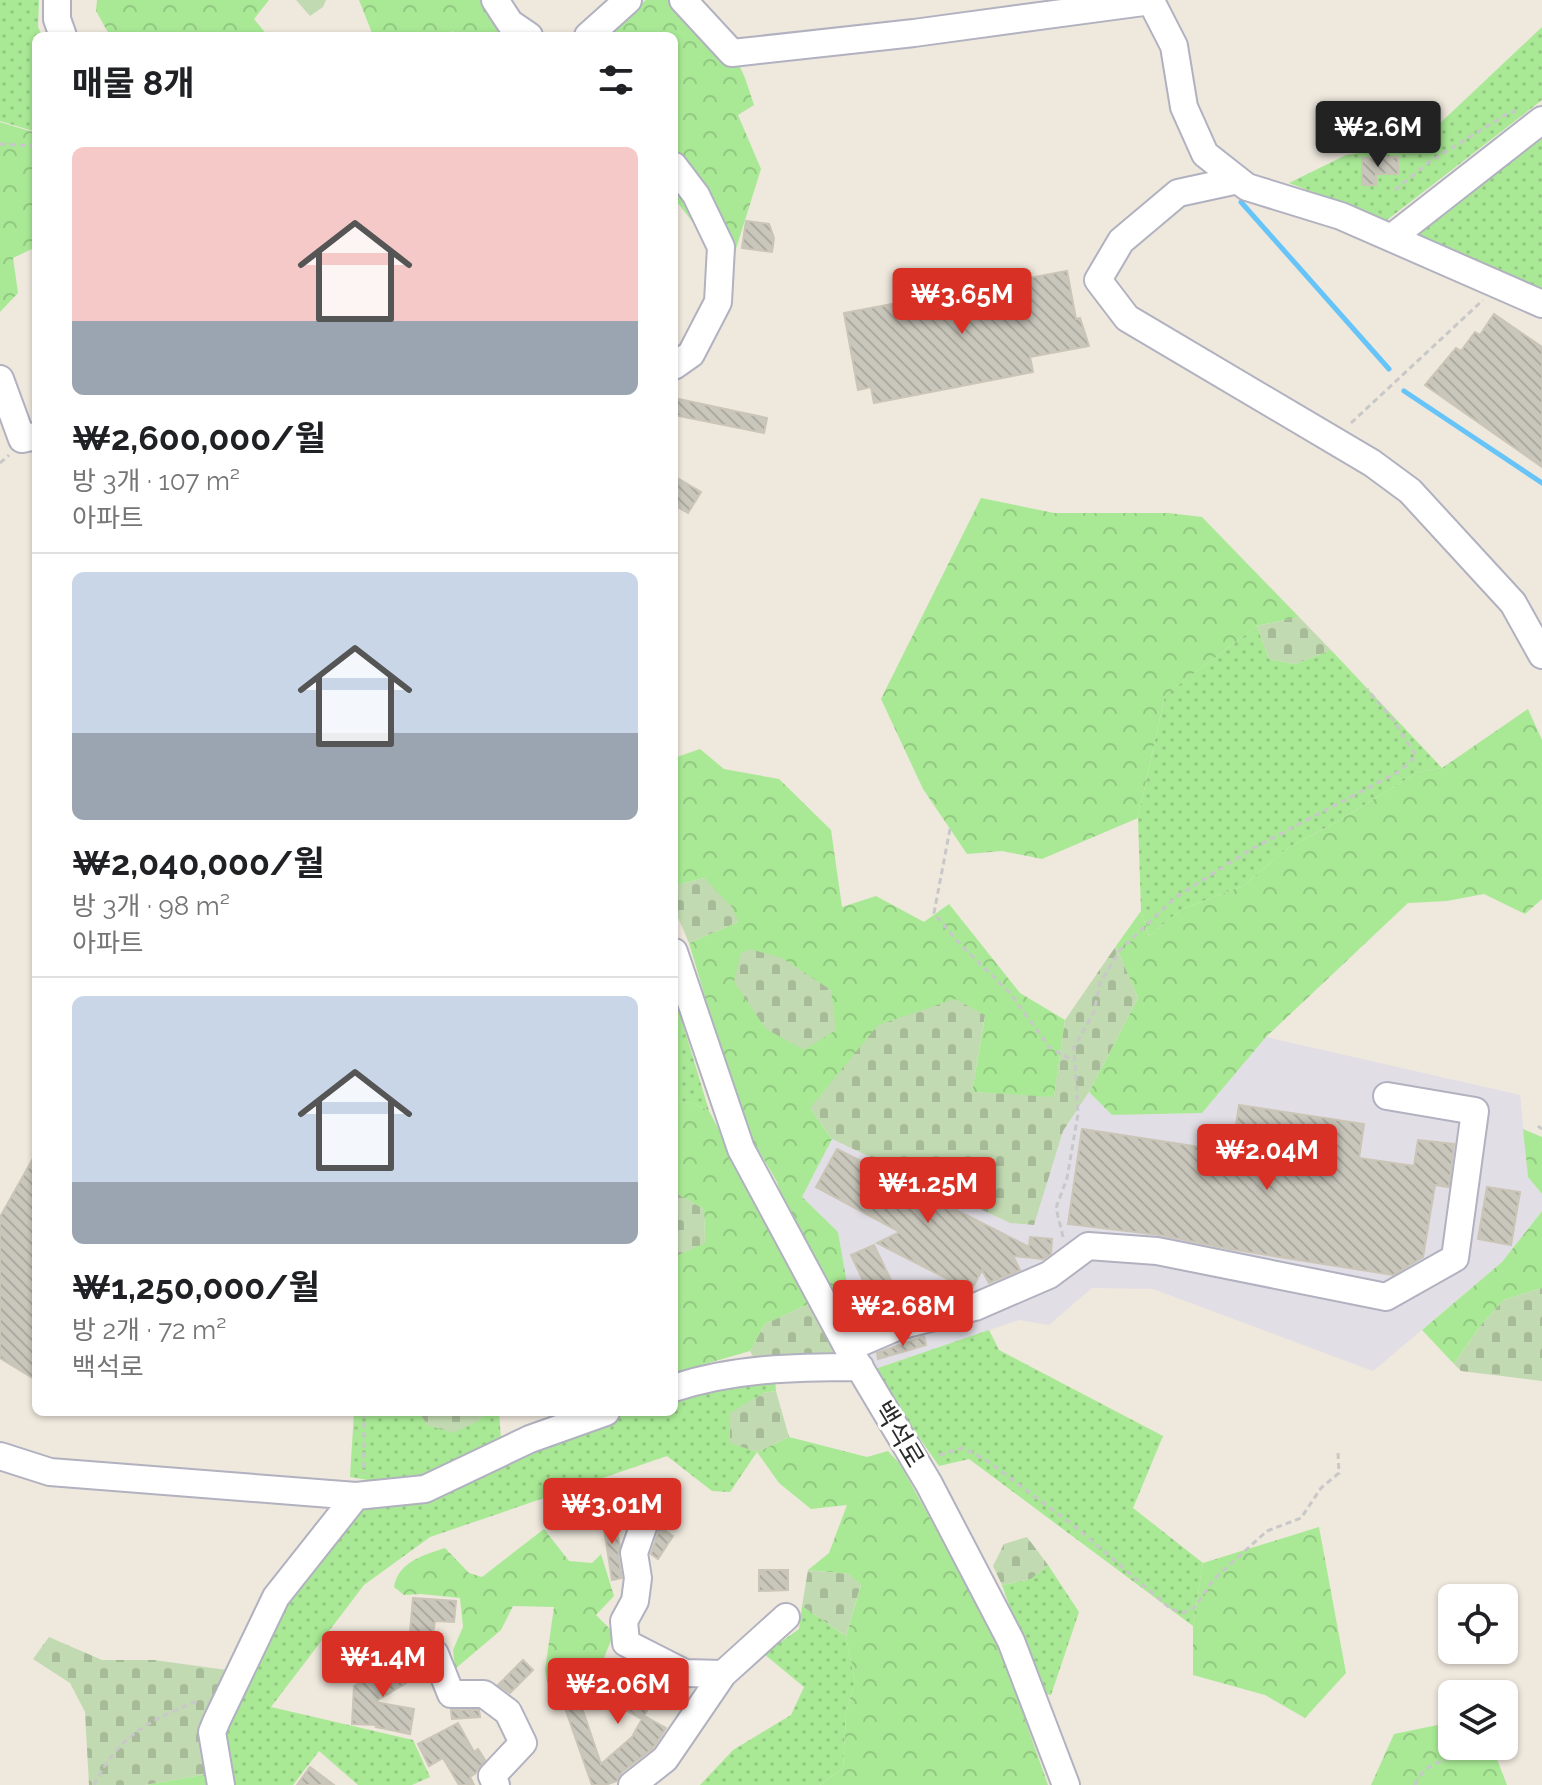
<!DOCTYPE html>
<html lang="ko">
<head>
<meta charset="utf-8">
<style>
	body { margin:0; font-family:Raleway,"Noto Sans KR",sans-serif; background:#f6f6f6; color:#202124; height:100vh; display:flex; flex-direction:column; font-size:30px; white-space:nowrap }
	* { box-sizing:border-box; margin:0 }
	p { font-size:26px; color:#757577 }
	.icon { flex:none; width:44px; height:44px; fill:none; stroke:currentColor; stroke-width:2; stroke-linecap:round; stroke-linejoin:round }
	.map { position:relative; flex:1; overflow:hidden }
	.drawer { position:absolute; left:32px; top:32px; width:646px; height:1384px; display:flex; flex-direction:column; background:#fff; border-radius:12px; box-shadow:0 2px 6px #0004 }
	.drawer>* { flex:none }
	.controls { position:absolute; left:1438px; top:1584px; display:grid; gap:16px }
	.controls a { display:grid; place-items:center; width:80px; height:80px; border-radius:12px; background:#fff; box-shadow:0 2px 6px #0004; font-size:40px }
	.price { position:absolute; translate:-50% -68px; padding:0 18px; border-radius:8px; background:#d93025; color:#fff; font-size:26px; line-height:52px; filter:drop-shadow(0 2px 4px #0008) }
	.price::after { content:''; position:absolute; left:50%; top:48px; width:24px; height:18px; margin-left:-12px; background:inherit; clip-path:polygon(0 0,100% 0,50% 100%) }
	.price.on { background:#222; color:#fff }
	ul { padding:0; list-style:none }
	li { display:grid; align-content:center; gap:16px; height:424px; padding:0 40px }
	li+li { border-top:2px solid #e0e0e0 }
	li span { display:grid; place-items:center; height:248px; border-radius:12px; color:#555 }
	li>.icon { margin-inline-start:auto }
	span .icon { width:144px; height:144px; fill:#fffc; stroke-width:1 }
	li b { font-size:34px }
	h2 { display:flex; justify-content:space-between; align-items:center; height:96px; padding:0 40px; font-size:34px }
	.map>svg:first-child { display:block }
	.industrial { fill:#e1dee6 }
	.grass { fill:url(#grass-dots) }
	.forest { fill:url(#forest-crowns) }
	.cemetery { fill:url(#cemetery-stones) }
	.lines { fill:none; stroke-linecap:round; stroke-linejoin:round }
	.stream { stroke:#67c4f9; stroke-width:5 }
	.building { fill:url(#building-back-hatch); stroke:#cac5b6; stroke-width:2 }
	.minor-casing { stroke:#b1b1c0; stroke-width:30 }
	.path { stroke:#c8c8c8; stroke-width:3; stroke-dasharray:6 4; stroke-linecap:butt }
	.minor { stroke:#fff; stroke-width:26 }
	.labels { text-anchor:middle; stroke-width:6; stroke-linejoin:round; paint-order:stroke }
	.street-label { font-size:26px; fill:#2b2b2b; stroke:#fff }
</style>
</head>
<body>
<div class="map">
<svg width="1542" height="1785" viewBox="0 0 1542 1785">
	<defs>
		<pattern id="grass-dots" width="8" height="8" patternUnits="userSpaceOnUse" patternTransform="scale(2)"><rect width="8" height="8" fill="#a9e995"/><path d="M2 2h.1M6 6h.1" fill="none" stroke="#92c881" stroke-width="1.8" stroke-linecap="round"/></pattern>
		<pattern id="forest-crowns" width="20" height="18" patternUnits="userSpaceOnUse" patternTransform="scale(2)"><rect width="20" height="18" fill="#a9e995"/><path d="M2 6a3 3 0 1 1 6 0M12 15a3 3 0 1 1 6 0" fill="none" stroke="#92c881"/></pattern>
		<pattern id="cemetery-stones" width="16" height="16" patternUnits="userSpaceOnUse" patternTransform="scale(2)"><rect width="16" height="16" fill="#c2dab2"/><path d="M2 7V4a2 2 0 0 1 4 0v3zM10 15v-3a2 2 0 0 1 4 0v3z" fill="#a7bb99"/></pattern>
		<pattern id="building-back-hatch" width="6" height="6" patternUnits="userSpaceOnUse" patternTransform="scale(2)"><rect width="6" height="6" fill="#c9c6bb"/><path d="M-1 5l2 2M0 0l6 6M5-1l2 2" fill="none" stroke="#adaaa1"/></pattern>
	</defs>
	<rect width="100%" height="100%" fill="#eee8dd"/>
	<path class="industrial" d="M1266 1037 1520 1095 1528 1177 1542 1194V1211L1502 1262 1373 1371 1153 1289 1092 1288 1049 1325 1019 1320 872 1370 833 1298 802 1197 832 1139 1010 1223 1034 1225 1063 1131 1089 1092 1112 1115 1202 1113Z"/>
	<path class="grass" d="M0 0H39L38 27 42 36H36V132L0 121Z
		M1542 27V100L1387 220 1289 183 1346 155 1419 143Z
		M1542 133V298L1412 236Z
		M1257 626 1269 659 1295 664 1331 650 1442 768 1418 772 1333 824 1289 847 1243 886 1182 909 1149 936 1141 911 1138 818 1165 695Z
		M674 994 709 1111 693 1103 674 1101Z
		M989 1330 999 1350 1163 1436 1133 1508 1203 1563 1193 1626 969 1459 939 1466 872 1370Z
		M775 1380 776 1391 763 1393 731 1442 757 1452 730 1492 712 1491 667 1456 430 1537 364 1585 271 1707 413 1740 430 1777 412 1785H358L319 1751 293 1785H230L220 1729 273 1615 360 1502 629 1412H674V1396Z
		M354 1412H419L427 1425 478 1421 484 1412H499L501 1439 423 1479 385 1483 350 1477Z
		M1048 1565 1079 1612 1051 1695 1040 1693 1002 1585 1031 1579Z
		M802 1606 846 1636 855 1681 846 1713 843 1768 820 1785H700L733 1750 791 1715 804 1687 764 1654 799 1629Z"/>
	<path class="forest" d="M97 0H269L254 19 268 36H110L96 11Z
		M359 0H487L504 31 496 36H456L453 31 443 36H370L372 33Z
		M646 0H694L715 12 745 78 754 105 738 115 761 169 735 252 708 242 674 198V36H604Z
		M0 122 36 133V247L13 258 18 293 0 312Z
		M981 498 1054 513H1168L1202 517 1299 617 1257 626 1165 695 1138 818 1042 859 1002 851 967 854 923 789 881 699Z
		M1528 709 1542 740V899L1525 914 1484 894 1447 901 1408 903 1266 1037 1202 1113 1112 1115 1089 1092 1138 998 1116 946 1141 911 1149 936 1182 909 1243 886 1289 847 1333 824 1418 772 1442 768Z
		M700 749 724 769 779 779 831 830 842 907 876 896 924 922 949 904 1020 993 1065 1020 1054 1098 972 1092 985 1016 810 1108 832 1139 802 1197 838 1232 847 1284 833 1298 789 1218 777 1182 742 1122 689 943 738 922 704 878 674 886V758Z
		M674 1101 693 1103 709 1111 811 1303 765 1324 750 1351 674 1373V1257L705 1242 704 1209 674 1192Z
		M1523 1129 1542 1137V1194L1528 1177Z
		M1542 1211V1288L1504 1300 1481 1325 1454 1364 1422 1330 1502 1262Z
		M789 1437 867 1457 888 1451 900 1464 967 1585 1004 1660 1048 1785H820L843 1768 846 1713 855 1681 846 1636 861 1585 848 1574 808 1570 829 1553 847 1505 811 1509 779 1483 757 1452Z
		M1319 1527 1346 1673 1305 1718 1265 1695 1193 1675V1626L1203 1563Z
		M544 1529 569 1561 592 1563 601 1554 614 1596 596 1615 614 1633 589 1695 550 1698 545 1670 554 1607 513 1606 501 1630 455 1669 453 1650 463 1627 460 1598 421 1594 404 1595 394 1587C398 1562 424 1555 445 1548L469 1573 482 1577Z
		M1452 1722V1746H1492L1507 1785H1371L1394 1734Z
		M207 1774 208 1785H145Z"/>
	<path class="cemetery" d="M296 0H326L323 7 310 16Z
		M1299 617 1331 650 1295 664 1269 659 1257 626Z
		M704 878 732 907 738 922 689 943 674 908V886Z
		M1116 946 1138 998 1089 1092 1063 1131 1034 1225 1010 1223 832 1139 810 1108 878 1025 955 999 985 1015 972 1092 1054 1097 1065 1020Z
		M750 949 782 958 831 990 836 1030 804 1050 766 1029 734 982 741 953Z
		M674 1192 704 1209 705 1243 674 1257Z
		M1542 1288V1381L1461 1371 1454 1364 1481 1325 1504 1300Z
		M811 1303 838 1354 755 1360 750 1351 765 1324Z
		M776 1391 789 1437 757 1452 730 1443V1413L763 1393Z
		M419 1412H484L478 1421 453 1433 427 1425Z
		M1027 1537 1048 1565 1031 1579 1002 1585 993 1566 1004 1544Z
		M808 1570 848 1574 861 1584 846 1636 802 1606Z
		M49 1637 102 1660H154L227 1670 203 1719 207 1774 145 1785H89L85 1712 70 1683 33 1659Z"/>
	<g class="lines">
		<path class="stream" d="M1241 202 1389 369
			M1404 391 1542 483"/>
	</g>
	<path class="building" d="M1398 157V174H1376V185H1362V158Z
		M746 221 769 224 774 238 772 252 742 248Z
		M1067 271 1076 319 1080 318 1089 346 1030 357 1033 372 874 403 871 387 858 390 844 313Z
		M1494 314 1542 347V467L1425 385 1456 348 1461 351 1475 332 1480 335Z
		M674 398 767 418 764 433 674 415Z
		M674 476 701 492 688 513 674 505Z
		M1239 1105 1364 1124 1359 1158 1414 1166 1418 1140 1454 1144 1449 1187 1435 1185 1423 1257 1393 1275 1230 1249 1160 1235 1068 1224 1082 1129 1232 1152Z
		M837 1149 1029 1247 1030 1237 1052 1239 1051 1254 1043 1259 1013 1256 1020 1270 989 1283 982 1270 971 1291 877 1243 900 1232 816 1187Z
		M36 1153V1380L0 1358V1217Z
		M1487 1187 1520 1192 1511 1245 1478 1239Z
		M874 1245 901 1301 878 1312 851 1255Z
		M924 1336 926 1345 878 1359 877 1353Z
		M613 1514 620 1546 618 1556 622 1578 612 1580 602 1516Z
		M660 1527 673 1536 658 1559 651 1554Z
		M759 1570H788V1590L759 1591Z
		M413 1598 456 1601 454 1622 435 1621 432 1639 422 1646 409 1644Z
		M404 1657 416 1677 375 1702 414 1709 410 1734 376 1727 377 1725 352 1724 354 1686Z
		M523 1660 533 1670 510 1693 498 1685Z
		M608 1660 660 1689 644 1716 666 1728 653 1748 622 1772 617 1781 605 1785H592L565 1708 580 1702 601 1764 632 1737 642 1719 620 1707 625 1698 596 1681Z
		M451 1710H479L480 1717 452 1719Z
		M458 1723 474 1752 478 1749 485 1760 476 1773 470 1777 474 1785H459L443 1758 429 1766 418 1744Z
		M310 1767 334 1785H297Z"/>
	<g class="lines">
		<g class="minor-casing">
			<path id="minor" d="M57 0V19L63 36
				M495 0 510 23 529 36
				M683 0 732 53 914 33 1151 1 1174 46 1184 107 1205 154 1247 187 1341 216 1542 304
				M588 36 628 0
				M674 166 696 195 721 247 718 302 691 354 674 366
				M1238 180 1178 193 1121 241 1098 280 1127 318 1372 463 1410 491 1513 603 1542 655
				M1391 238 1542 120
				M0 379 22 439 36 436
				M674 952 741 1149 848 1348 929 1484 1011 1641 1066 1785
				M848 1348 899 1326 975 1307 1049 1275 1088 1246 1157 1251 1386 1297 1455 1258 1475 1111 1387 1096
				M674 1388C734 1368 797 1367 860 1367
				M0 1456 50 1472 356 1496 425 1489 530 1439 606 1412
				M645 1521 634 1553 638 1578 635 1601 624 1621 626 1643 685 1673 723 1674
				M435 1654 451 1694H484L508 1712 523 1743 492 1776 496 1785
				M221 1785 212 1732 217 1720 276 1597 356 1496
				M632 1785 665 1759 723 1674 786 1617"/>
		</g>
		<path class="path" d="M0 144 36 146
			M1395 190 1429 162 1507 114 1516 111
			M1351 423 1483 300
			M0 463 9 455
			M950 829 934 913 959 943 1010 993 1050 1048 1074 1061
			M1538 1126 1542 1129
			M1063 1237 1056 1208 1067 1178 1078 1114 1074 1047 1094 1012 1100 983 1120 950 1176 897 1250 850 1398 772 1416 756 1394 721 1367 689
			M364 1412V1473
			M939 1455 963 1448 986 1460 1078 1529 1171 1609 1183 1613 1195 1607 1213 1580 1267 1531 1301 1518 1321 1488 1339 1473 1338 1452
			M94 1785C117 1738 147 1721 195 1702L198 1705
			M1415 1785C1427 1754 1469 1756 1497 1753"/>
		<use href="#minor" class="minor"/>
	</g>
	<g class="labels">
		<g class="street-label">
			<text transform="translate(899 1434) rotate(59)" y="9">백석로</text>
		</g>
	</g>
</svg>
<div class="controls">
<a><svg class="icon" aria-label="locate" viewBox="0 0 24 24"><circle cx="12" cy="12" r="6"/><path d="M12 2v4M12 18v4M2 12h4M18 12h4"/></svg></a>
<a><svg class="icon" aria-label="layers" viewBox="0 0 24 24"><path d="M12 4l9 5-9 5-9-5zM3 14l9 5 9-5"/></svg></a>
</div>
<b class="price on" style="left:1378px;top:169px">₩2.6M</b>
<b class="price" style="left:962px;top:336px">₩3.65M</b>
<b class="price" style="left:1267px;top:1192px">₩2.04M</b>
<b class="price" style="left:928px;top:1225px">₩1.25M</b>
<b class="price" style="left:903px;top:1348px">₩2.68M</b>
<b class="price" style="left:612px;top:1546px">₩3.01M</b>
<b class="price" style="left:383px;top:1699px">₩1.4M</b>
<b class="price" style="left:618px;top:1726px">₩2.06M</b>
<section class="drawer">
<h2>매물 8개<svg class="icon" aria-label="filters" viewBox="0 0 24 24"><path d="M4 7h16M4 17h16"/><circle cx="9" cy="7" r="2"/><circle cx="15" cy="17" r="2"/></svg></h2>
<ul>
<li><span style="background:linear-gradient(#f6c9c9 70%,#9aa5b1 0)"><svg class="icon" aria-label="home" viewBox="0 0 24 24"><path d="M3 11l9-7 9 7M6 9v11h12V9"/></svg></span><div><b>₩2,600,000/월</b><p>방 3개 · 107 m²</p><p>아파트</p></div></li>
<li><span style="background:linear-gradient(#c9d6e8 65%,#9aa5b1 0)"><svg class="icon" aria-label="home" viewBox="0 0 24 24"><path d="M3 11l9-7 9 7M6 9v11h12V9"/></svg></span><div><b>₩2,040,000/월</b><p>방 3개 · 98 m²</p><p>아파트</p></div></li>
<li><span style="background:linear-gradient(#c9d6e8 75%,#9aa5b1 0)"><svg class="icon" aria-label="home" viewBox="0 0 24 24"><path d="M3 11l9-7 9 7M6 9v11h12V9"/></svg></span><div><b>₩1,250,000/월</b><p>방 2개 · 72 m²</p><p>백석로</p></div></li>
</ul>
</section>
</div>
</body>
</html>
